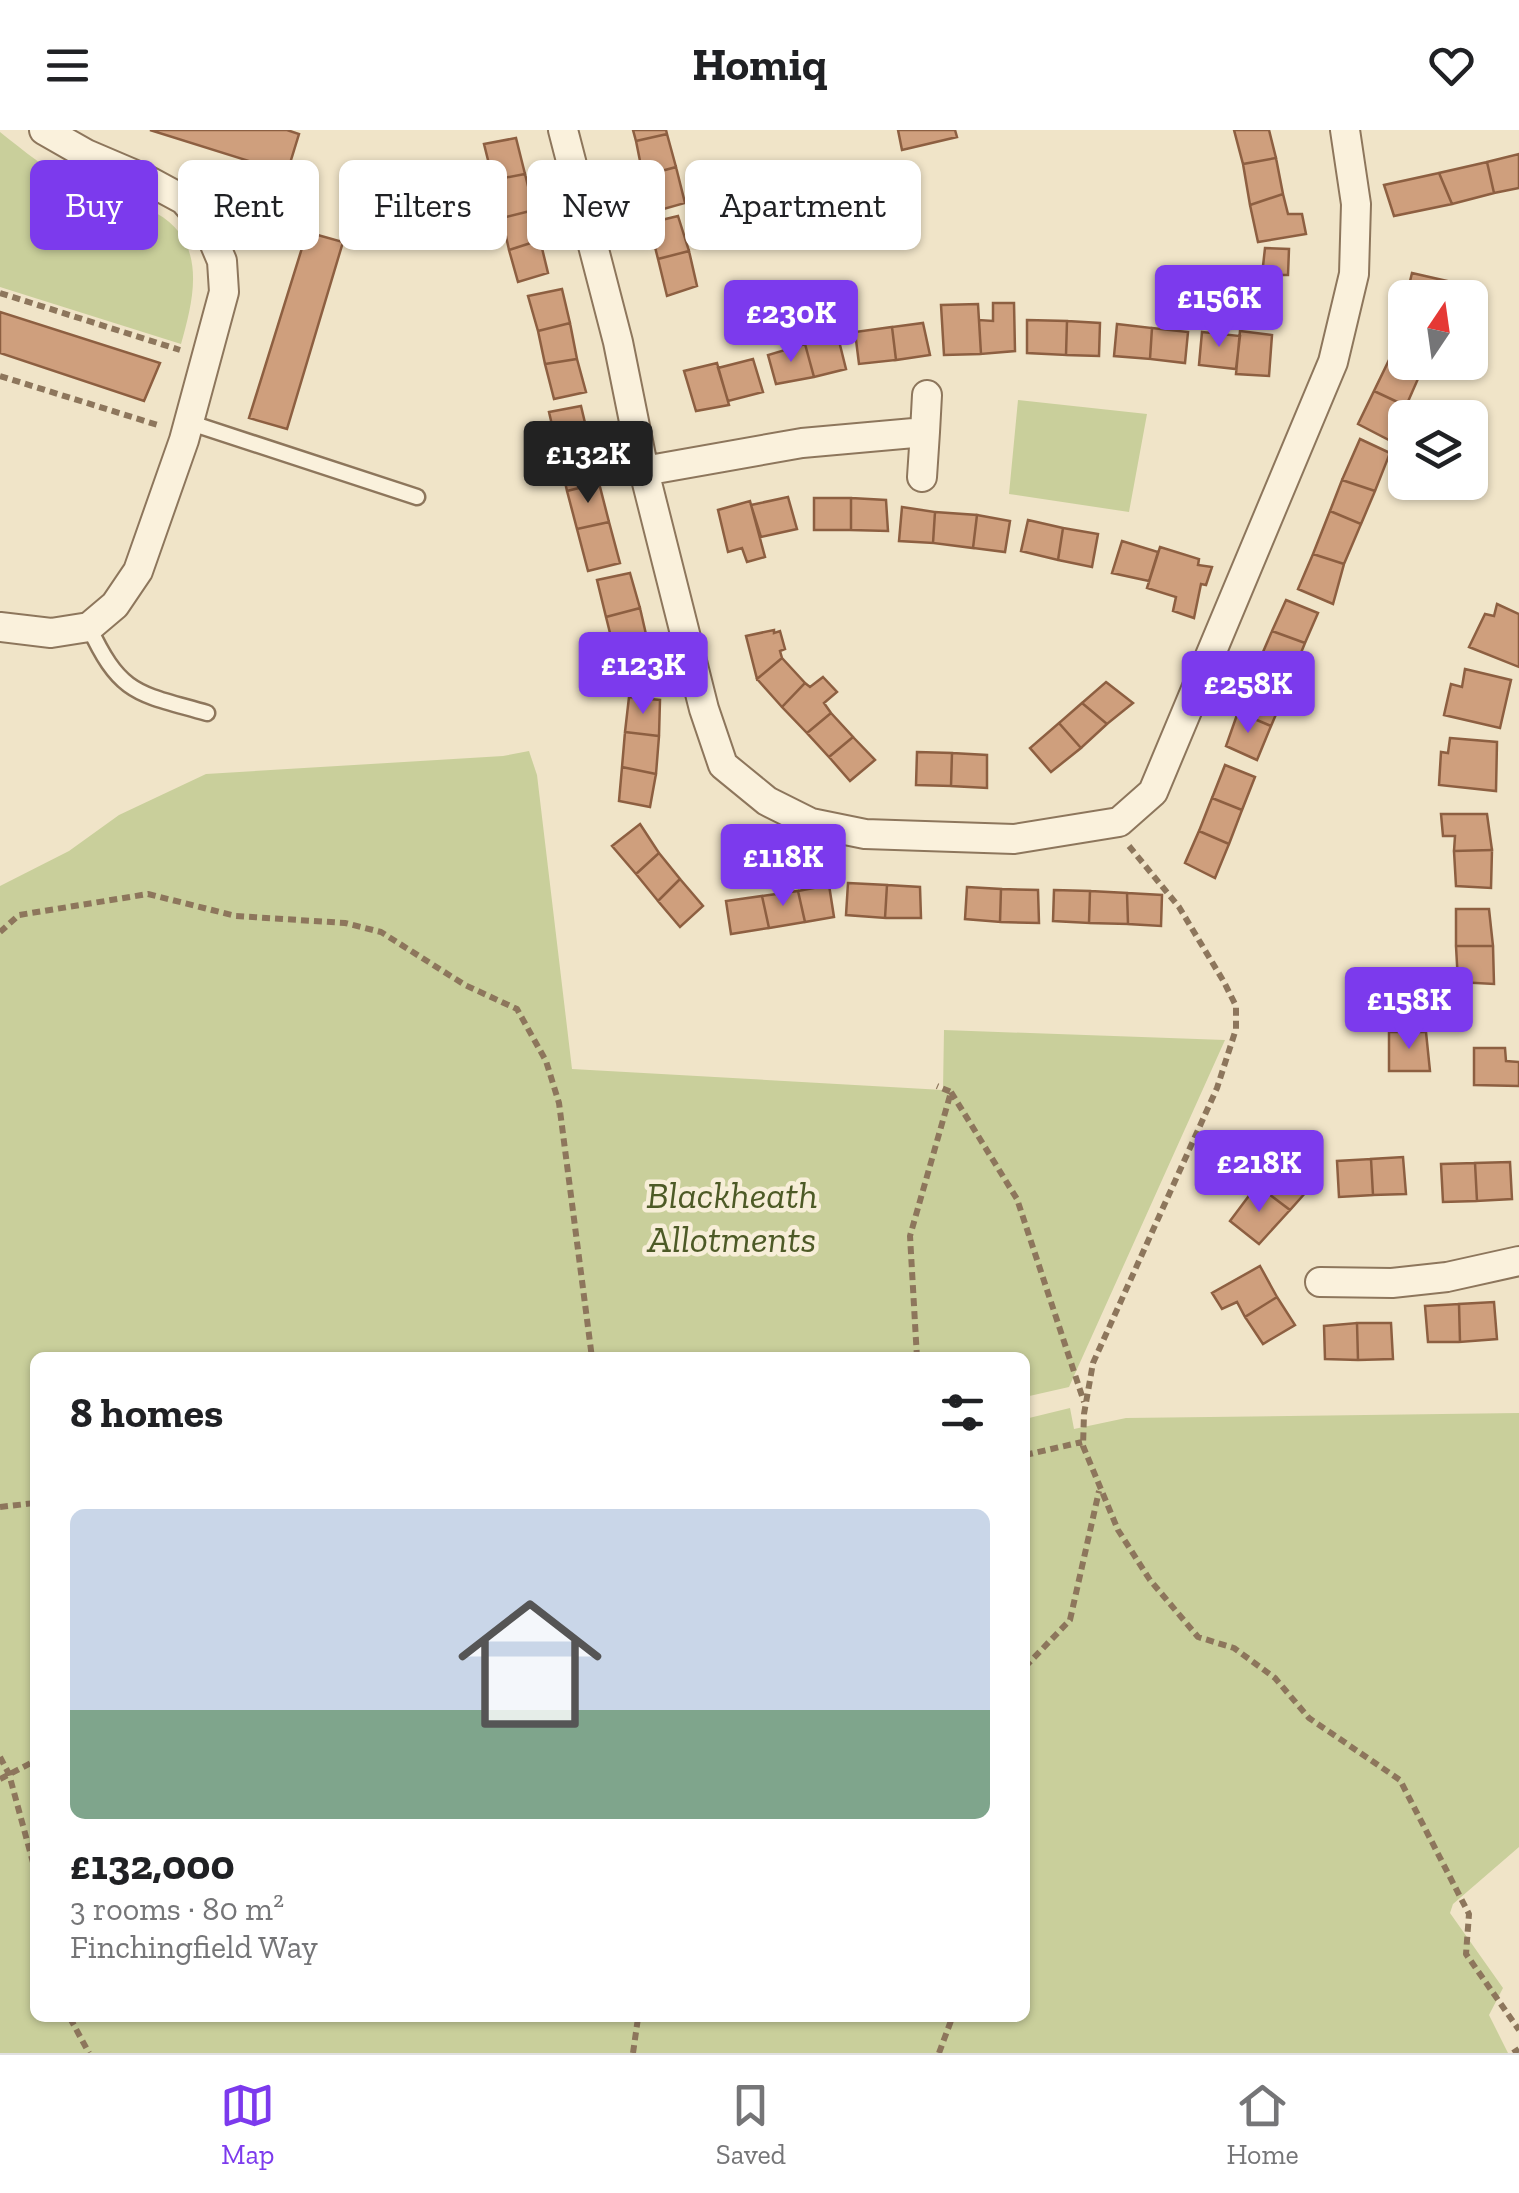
<!DOCTYPE html>
<html lang="en">
<head>
<meta charset="utf-8">
<style>
	body { margin:0; font-family:"Zilla Slab",serif; background:#f6f6f6; color:#202124; height:100vh; display:flex; flex-direction:column; font-size:38px; white-space:nowrap }
	* { box-sizing:border-box; margin:0 }
	p { font-size:32px; color:#757577 }
	.icon { flex:none; width:55px; height:55px; fill:none; stroke:currentColor; stroke-width:2; stroke-linecap:round; stroke-linejoin:round }
	.map { position:relative; flex:1; overflow:hidden }
	.side { position:absolute; left:30px; top:1222px; width:1000px; height:670px; display:flex; flex-direction:column; background:#fff; border-radius:15px; box-shadow:0 2px 8px #0004 }
	.side>* { flex:none }
	.top-card { position:absolute; left:30px; top:30px; width:1000px; height:90px; display:flex; gap:20px }
	.needle { width:65px; rotate:13deg }
	.buttons { position:absolute; left:1388px; top:150px; display:grid; gap:20px }
	.buttons a { display:grid; place-items:center; width:100px; height:100px; border-radius:15px; background:#fff; box-shadow:0 2px 8px #0004; font-size:50px }
	.price { position:absolute; translate:-50% -85px; padding:0 22px; border-radius:10px; background:#7c3aed; color:#fff; font-size:32px; line-height:65px; filter:drop-shadow(0 2px 5px #0008) }
	.price::after { content:''; position:absolute; left:50%; top:60px; width:30px; height:22px; margin-left:-15px; background:inherit; clip-path:polygon(0 0,100% 0,50% 100%) }
	.price.current { background:#222; color:#fff }
	ul { padding:0; list-style:none }
	li { display:grid; align-content:center; gap:20px; height:530px; padding:0 40px }
	li+li { border-top:2px solid #e0e0e0 }
	li span { display:grid; place-items:center; height:310px; border-radius:15px; color:#555 }
	li>.icon { margin-inline-start:auto }
	span .icon { width:180px; height:180px; fill:#fffc; stroke-width:1 }
	li b { font-size:42px }
	h2 { display:flex; justify-content:space-between; align-items:center; height:120px; padding:0 40px; font-size:42px }
	.pill { padding:0 35px; border-radius:15px; background:#fff; box-shadow:0 2px 8px #0004; font-size:35px; line-height:90px }
	.pill.current { background:#7c3aed; color:#fff }
	header { display:flex; justify-content:space-between; align-items:center; height:130px; padding:0 40px; background:#fff; font-size:45px; font-weight:700 }
	.menu { display:flex; justify-content:space-around; align-items:center; height:140px; border-top:2px solid #e0e0e0; background:#fff; font-size:28px; color:#757577 }
	.menu a { display:grid; justify-items:center; gap:5px }
	.menu .current { color:#7c3aed }
	.map>svg:first-child { display:block }
	.green { fill:#c9cf9b }
	.building { fill:#cf9f7d; stroke:#8d5f41; stroke-width:2.5 }
	.lines { fill:none; stroke-linecap:round; stroke-linejoin:round }
	.service-casing { stroke:#8d765c; stroke-width:19 }
	.minor-casing { stroke:#8d765c; stroke-width:32 }
	.path { stroke:#8d765c; stroke-width:6; stroke-dasharray:8 5; stroke-linecap:butt }
	.service { stroke:#faf1dc; stroke-width:14 }
	.minor { stroke:#faf1dc; stroke-width:28 }
	.labels { text-anchor:middle; stroke-width:9; stroke-linejoin:round; paint-order:stroke }
	.park-label { font-size:38px; font-style:italic; fill:#4d5a26; stroke:#f7eed8 }
</style>
</head>
<body>
<header><svg class="icon" aria-label="menu" viewBox="0 0 24 24"><path d="M4 6h16M4 12h16M4 18h16"/></svg>Homiq<svg class="icon" aria-label="heart" viewBox="0 0 24 24"><path d="M12 20l-8-8c-3-5 5-10 8-4 3-6 11-1 8 4z"/></svg></header>
<div class="map">
<svg width="1519" height="1923" viewBox="0 0 1519 1923">
	<rect width="100%" height="100%" fill="#f0e4c8"/>
	<path class="green" d="M0 2C24 21 48 41 76 54 102 65 132 70 156 83 208 112 194 168 181 214L0 157Z
		M1018 270 1147 284 1129 382 1009 364Z
		M529 621 537 645 572 939 943 960 944 900 1225 910 1069 1257 1025 1267V1228H35V1888H1025V1289L1070 1278 1074 1299 1126 1288 1519 1283V1717L1453 1774 1450 1783 1503 1858 1489 1885 1508 1923H0V756L69 721 119 685 206 644 503 626Z"/>
	<path class="building" d="M150 0H287L299 4 287 43Z
		M633 0H666L667 4 636 11Z
		M898 0H955L957 7 902 20Z
		M1234 0H1269L1276 28 1243 34Z
		M667 4 676 37 643 46 636 11Z
		M516 8 525 44 493 50 484 14Z
		M1519 24V58L1494 63 1487 32Z
		M1276 28 1283 64 1250 75 1243 34Z
		M1487 32 1494 63 1452 74 1439 43Z
		M676 37 685 73 653 82 643 46Z
		M1439 43 1452 74 1394 86 1384 55Z
		M525 44 534 80 502 88 493 50Z
		M1283 64 1288 84H1302L1306 104 1258 112 1250 75Z
		M534 80 540 110 509 120 502 88Z
		M678 86 689 121 658 129 649 93Z
		M307 102 343 112 287 299 249 288Z
		M540 110 548 143 518 152 509 120Z
		M1265 118 1289 119 1288 145H1262Z
		M689 121 697 156 667 166 658 129Z
		M1412 143 1447 151 1443 168H1406Z
		M562 159 570 193 538 201 528 166Z
		M993 173H1014L1015 221 981 224 979 190 993 191Z
		M978 174 981 224 944 225 941 175Z
		M1403 178H1405V216L1397 214Z
		M0 182 160 233 144 271 0 223Z
		M1027 190 1067 191 1066 225 1027 223Z
		M1067 191 1100 193 1099 226 1066 225Z
		M570 193 577 229 545 234 538 201Z
		M923 193 930 225 896 230 892 197Z
		M1117 194 1152 198 1150 229 1114 226Z
		M892 197 896 230 859 234 855 202Z
		M1152 198 1188 202 1185 233 1150 229Z
		M1240 201 1272 205 1269 246 1236 244Z
		M1202 202 1240 206 1236 239 1199 235Z
		M838 207 846 239 814 247 805 214Z
		M805 214 814 247 776 254 768 225Z
		M1390 228 1421 242 1406 276 1374 261Z
		M577 229 586 262 554 269 545 234Z
		M753 229 763 262 728 271 718 238Z
		M717 233 729 275 696 281 684 241Z
		M1374 261 1406 276 1389 310 1358 294Z
		M581 276 591 318 559 325 549 282Z
		M1360 309 1390 323 1375 361 1342 350Z
		M591 318 599 353 567 361 559 325Z
		M1342 350 1375 361 1361 394 1330 381Z
		M599 353 609 392 577 399 567 361Z
		M788 367 797 399 761 407 751 375Z
		M814 368H851V400H814Z
		M851 368 886 370 888 401 851 400Z
		M750 371 765 427 747 432 742 418 728 422 718 380Z
		M902 377 935 382 933 413 899 411Z
		M1330 381 1361 394 1344 434 1313 424Z
		M935 382 977 385 973 418 933 413Z
		M977 385 1010 391 1005 422 973 418Z
		M1028 390 1063 398 1058 430 1021 421Z
		M609 392 620 433 588 441 577 399Z
		M1063 398 1098 404 1092 437 1058 430Z
		M1122 411 1158 422 1149 451 1112 443Z
		M1160 417 1199 429 1198 435 1212 437 1206 455 1201 454 1194 488 1173 481 1176 467 1147 458Z
		M1313 424 1344 434 1333 474 1298 459Z
		M630 443 640 478 606 487 597 450Z
		M1286 470 1318 483 1305 513 1272 501Z
		M1497 474 1519 484V537L1469 517 1485 484 1494 486Z
		M640 478 648 513 614 519 606 487Z
		M774 500V503L780 501 785 519 780 521 782 528 757 549 746 506Z
		M1272 501 1305 513 1289 552 1257 536Z
		M648 513 657 546 623 554 614 519Z
		M782 528 805 553 782 577 757 549Z
		M1465 539 1511 550 1500 598 1444 585 1451 554 1462 557Z
		M823 547 837 562 824 573 831 583 807 603 782 577 805 553 810 557Z
		M1254 548 1285 563 1271 596 1238 582Z
		M1106 552 1133 573 1107 594 1082 573Z
		M629 567 660 570 659 606 625 602Z
		M1082 573 1107 594 1081 618 1059 593Z
		M1238 582 1271 596 1257 630 1226 616Z
		M831 583 853 607 829 627 807 603Z
		M1059 593 1081 618 1051 642 1030 618Z
		M625 602 659 606 656 644 622 637Z
		M853 607 875 630 850 651 829 627Z
		M1450 608 1497 612 1496 661 1439 655 1441 622 1448 623Z
		M917 622 952 623 951 656 916 655Z
		M952 623 987 625V658L951 656Z
		M1225 635 1255 647 1242 680 1212 668Z
		M622 637 656 644 650 677 619 671Z
		M1212 668 1242 680 1229 714 1199 701Z
		M1441 684H1487L1492 720 1454 721 1455 706H1443Z
		M640 694 659 723 636 744 612 716Z
		M1199 701 1229 714 1215 748 1185 733Z
		M1492 720 1491 758 1456 756 1454 721Z
		M659 723 680 749 658 771 636 744Z
		M680 749 703 776 680 797 658 771Z
		M848 753 887 755 885 788 846 785Z
		M829 755 834 787 805 792 798 761Z
		M887 755 920 757 921 788H885Z
		M967 757 1001 759 1000 792 965 789Z
		M1001 759 1038 760 1039 793 1000 792Z
		M1054 760 1090 761 1089 793 1053 791Z
		M798 761 805 792 769 798 762 766Z
		M1090 761 1127 763 1128 794 1089 793Z
		M1127 763 1162 765 1161 796 1128 794Z
		M762 766 769 798 731 804 726 771Z
		M1456 779H1489L1493 816H1456Z
		M1456 816H1493L1494 854 1458 852Z
		M1389 902H1426L1430 941H1389Z
		M1474 918H1505L1506 931 1519 932V956L1474 955Z
		M1295 1016 1317 1039 1303 1059 1307 1061 1290 1080 1257 1055Z
		M1403 1027 1406 1064 1373 1065 1371 1029Z
		M1371 1029 1373 1065 1339 1067 1337 1031Z
		M1510 1032 1512 1069 1477 1071 1475 1033Z
		M1475 1033 1477 1071 1443 1072 1441 1034Z
		M1257 1055 1290 1080 1259 1114 1230 1091Z
		M1260 1136 1277 1167 1245 1187 1237 1172 1222 1179 1212 1163Z
		M1277 1167 1295 1195 1263 1214 1245 1187Z
		M1494 1172 1497 1209 1460 1212 1459 1174Z
		M1459 1174 1460 1212H1428L1425 1176Z
		M1357 1193 1358 1230 1325 1229 1324 1196Z
		M1357 1193H1391L1393 1229 1358 1230Z"/>
	<g class="lines">
		<g class="service-casing">
			<path id="service" d="M188 292 417 367
				M89 497C121 566 138 563 207 583"/>
		</g>
		<g class="minor-casing">
			<path id="minor" d="M563 0 618 212 644 341 704 579 723 635 767 671 811 693 865 704 1014 709 1119 692 1153 662 1333 232 1354 144 1356 74 1345 0
				M925 302 927 265
				M644 341 802 313 925 302 922 347
				M0 497 51 503 89 497 115 475 138 441 184 310 224 162 222 131 208 98 184 70 147 50 86 24 44 0
				M1320 1152 1392 1153 1447 1147 1519 1131"/>
		</g>
		<path class="path" d="M0 163 180 220
			M0 246 161 296
			M1129 716 1179 777 1224 852 1236 876V899L1217 958 1093 1233 1084 1284 1083 1316 1118 1400 1150 1450 1198 1507 1234 1518 1275 1548 1309 1588 1400 1650 1469 1784 1466 1824 1519 1900
			M0 802 19 785 148 764 236 786 345 793 381 802 465 855 517 879 546 931 559 973 592 1228
			M951 962 1017 1069 1084 1272
			M917 1228 910 1106 951 962 937 956
			M1025 1325 1082 1312
			M0 1377 35 1373
			M1025 1537 1070 1490 1099 1361
			M0 1627 9 1644 35 1740
			M0 1649 35 1631
			M70 1888 89 1923
			M633 1923 638 1888
			M939 1923 952 1888
			M1513 1923 1519 1919"/>
		<use href="#service" class="service"/>
		<use href="#minor" class="minor"/>
	</g>
	<g class="labels">
		<g class="park-label">
			<text x="732" y="1078">Blackheath<tspan x="732" dy="44">Allotments</tspan></text>
		</g>
	</g>
</svg>
<div class="buttons">
<a><svg class="needle" viewBox="-14 -14 28 28"><path d="M0-13l5 13h-10z" fill="#e53935"/><path d="M0 13l5-13h-10z" fill="#757577"/></svg></a>
<a><svg class="icon" aria-label="layers" viewBox="0 0 24 24"><path d="M12 4l9 5-9 5-9-5zM3 14l9 5 9-5"/></svg></a>
</div>
<b class="price" style="left:1219px;top:220px">£156K</b>
<b class="price" style="left:791px;top:235px">£230K</b>
<b class="price current" style="left:588px;top:376px">£132K</b>
<b class="price" style="left:643px;top:587px">£123K</b>
<b class="price" style="left:1248px;top:606px">£258K</b>
<b class="price" style="left:783px;top:779px">£118K</b>
<b class="price" style="left:1409px;top:922px">£158K</b>
<b class="price" style="left:1259px;top:1085px">£218K</b>
<div class="top-card">
<a class="pill current">Buy</a>
<a class="pill">Rent</a>
<a class="pill">Filters</a>
<a class="pill">New</a>
<a class="pill">Apartment</a>
</div>
<section class="side">
<h2>8 homes<svg class="icon" aria-label="filters" viewBox="0 0 24 24"><path d="M4 7h16M4 17h16"/><circle cx="9" cy="7" r="2"/><circle cx="15" cy="17" r="2"/></svg></h2>
<ul>
<li><span style="background:linear-gradient(#c9d6e8 65%,#7fa58c 0)"><svg class="icon" aria-label="home" viewBox="0 0 24 24"><path d="M3 11l9-7 9 7M6 9v11h12V9"/></svg></span><div><b>£132,000</b><p>3 rooms · 80 m²</p><p>Finchingfield Way</p></div></li>
</ul>
</section>
</div>
<nav class="menu">
<a class="current"><svg class="icon" aria-label="map" viewBox="0 0 24 24"><path d="M3 6l6-2 6 2 6-2v14l-6 2-6-2-6 2zM9 4v14M15 6v14"/></svg>Map</a>
<a><svg class="icon" aria-label="saved" viewBox="0 0 24 24"><path d="M7 4h10v16l-5-4-5 4z"/></svg>Saved</a>
<a><svg class="icon" aria-label="home" viewBox="0 0 24 24"><path d="M3 11l9-7 9 7M6 9v11h12V9"/></svg>Home</a>
</nav>
</body>
</html>
